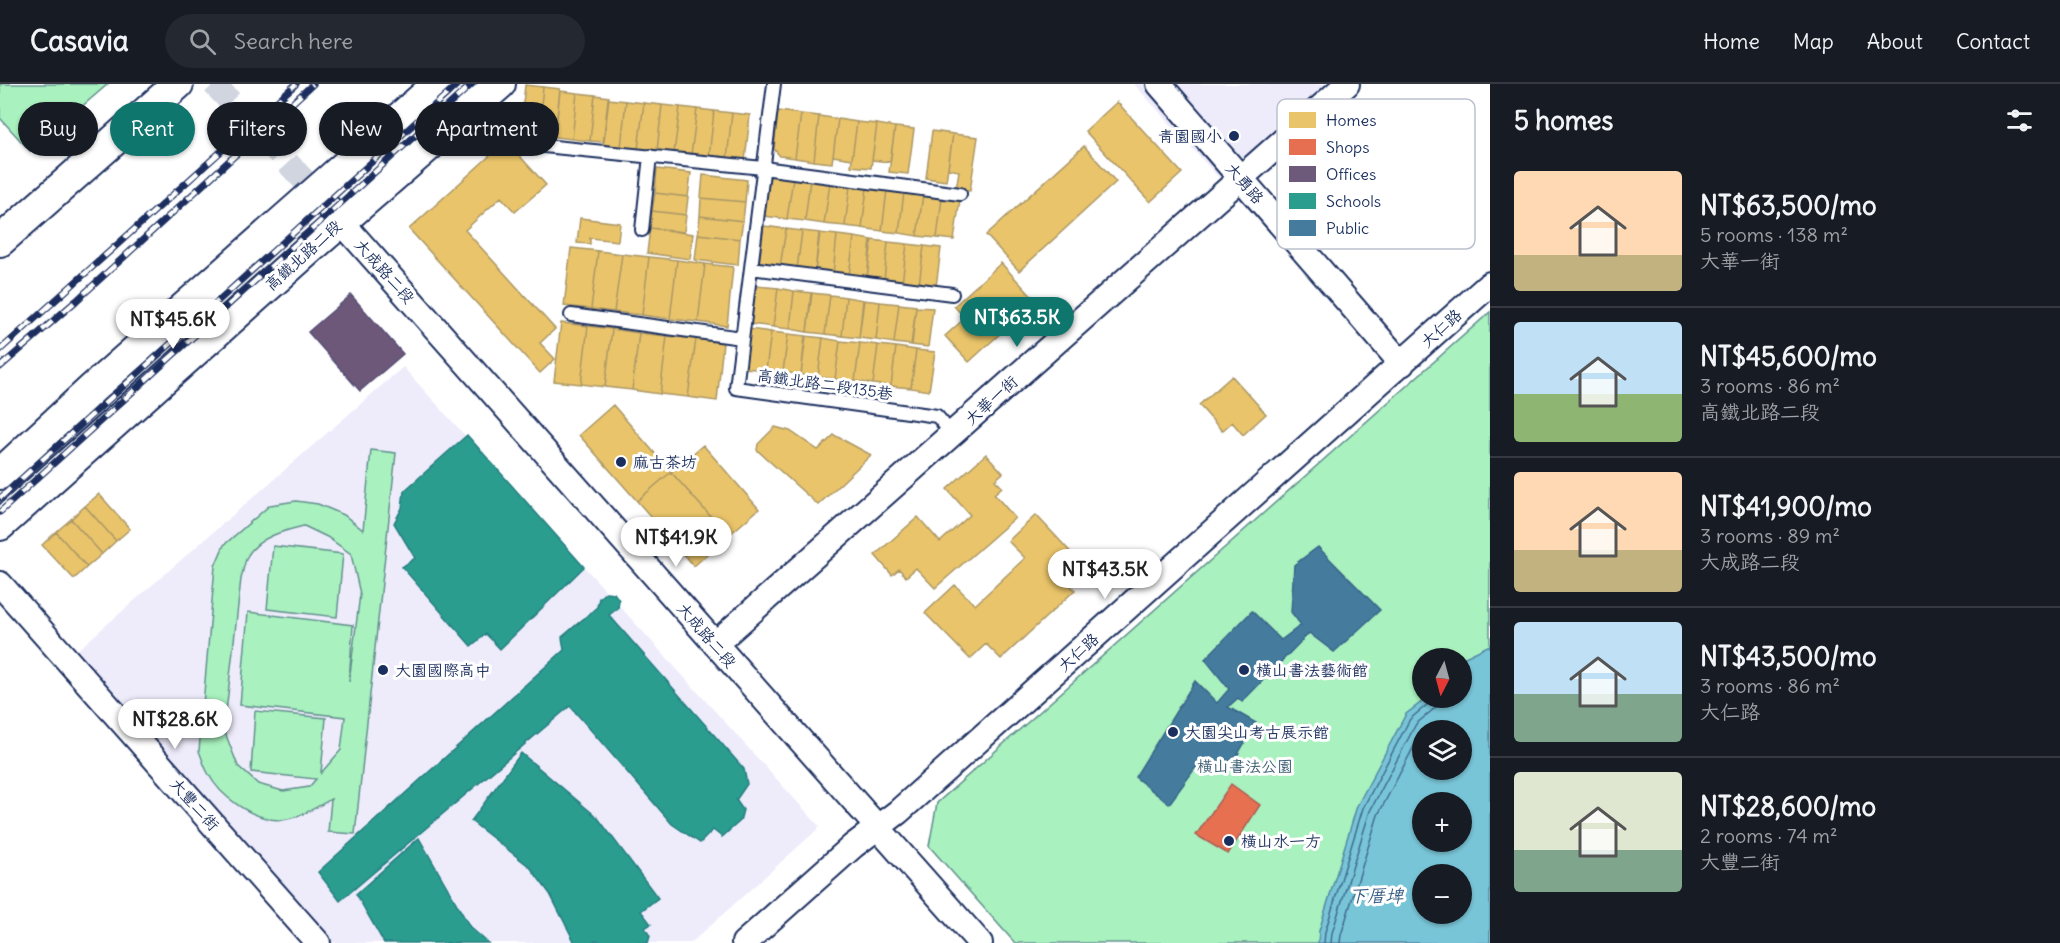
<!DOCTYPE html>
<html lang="en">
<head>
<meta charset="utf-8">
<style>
	body { margin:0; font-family:Delius,"LXGW WenKai TC",sans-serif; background:#242831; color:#f1f3f6; height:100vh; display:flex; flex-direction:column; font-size:22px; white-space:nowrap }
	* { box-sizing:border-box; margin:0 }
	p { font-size:20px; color:#9ea1a6 }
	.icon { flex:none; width:33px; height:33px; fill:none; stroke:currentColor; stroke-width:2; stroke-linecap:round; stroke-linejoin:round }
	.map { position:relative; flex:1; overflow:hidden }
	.side { display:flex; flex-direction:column; background:#171b24; width:570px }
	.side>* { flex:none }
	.guide { position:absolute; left:18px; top:18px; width:570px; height:54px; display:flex; gap:12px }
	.needle { width:39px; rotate:186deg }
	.controls { position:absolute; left:1412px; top:564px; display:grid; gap:12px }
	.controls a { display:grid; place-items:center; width:60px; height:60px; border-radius:50%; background:#171b24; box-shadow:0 2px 4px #0004; font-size:30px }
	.price { position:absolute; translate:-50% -51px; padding:0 14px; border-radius:21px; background:#fff; color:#222; font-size:20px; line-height:39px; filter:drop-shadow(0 2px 3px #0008) }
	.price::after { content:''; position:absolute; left:50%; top:36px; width:18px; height:14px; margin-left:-9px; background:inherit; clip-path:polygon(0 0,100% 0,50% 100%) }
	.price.on { background:#0f766e; color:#fff }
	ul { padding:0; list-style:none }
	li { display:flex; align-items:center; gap:18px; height:150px; padding:0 24px }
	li+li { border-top:2px solid #363941 }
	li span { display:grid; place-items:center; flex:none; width:168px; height:120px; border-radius:6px; color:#555 }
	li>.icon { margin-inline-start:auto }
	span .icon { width:72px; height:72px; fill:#fffc; stroke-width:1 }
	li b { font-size:26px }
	h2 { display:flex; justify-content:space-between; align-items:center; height:72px; padding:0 24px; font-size:26px }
	.tag { padding:0 21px; border-radius:27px; background:#171b24; box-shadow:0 2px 4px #0004; font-size:21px; line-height:54px }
	.tag.on { background:#0f766e; color:#fff }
	header { display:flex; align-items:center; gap:36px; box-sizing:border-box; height:84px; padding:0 30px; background:#171b24; border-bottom:2px solid #363941 }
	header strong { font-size:28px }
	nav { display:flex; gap:33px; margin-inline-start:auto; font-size:21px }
	.search { width:420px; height:54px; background:#242831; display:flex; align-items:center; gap:15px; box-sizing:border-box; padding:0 21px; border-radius:33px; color:#9ea1a6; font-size:22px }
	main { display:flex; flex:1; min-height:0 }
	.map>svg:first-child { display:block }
	.built { fill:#eeecfb }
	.green { fill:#a9f1be; stroke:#62908e; stroke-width:1.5; fill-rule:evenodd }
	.water { fill:#79c5d8; stroke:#5389a7; stroke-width:1.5; fill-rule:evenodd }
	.homes { fill:#e9c46a; stroke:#ab9766; stroke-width:1.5 }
	.shops { fill:#e76f51; stroke:#aa5c55; stroke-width:1.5 }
	.offices { fill:#6d597a; stroke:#544c72; stroke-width:1.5 }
	.schools { fill:#2a9d8f; stroke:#267c80; stroke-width:1.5 }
	.public { fill:#457b9d; stroke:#38648a; stroke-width:1.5 }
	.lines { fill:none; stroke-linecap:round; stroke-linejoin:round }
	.shore { stroke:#416b8f; stroke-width:1.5 }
	.minor-tunnel { stroke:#d1d5df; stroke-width:24; stroke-dasharray:24 12; stroke-linecap:butt }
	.service-casing { stroke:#1b2f5e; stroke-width:16 }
	.minor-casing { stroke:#1b2f5e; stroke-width:28 }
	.tertiary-casing { stroke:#1b2f5e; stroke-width:34 }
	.service { stroke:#fff; stroke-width:12 }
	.minor { stroke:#fff; stroke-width:24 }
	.tertiary { stroke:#fff; stroke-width:30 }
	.rail-casing { stroke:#1b2f5e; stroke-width:7 }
	.rail { stroke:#fff; stroke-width:4.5; stroke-dasharray:14; stroke-linecap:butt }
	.poi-dot { fill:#1b2f5e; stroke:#fff; stroke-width:2 }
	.labels { text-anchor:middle; stroke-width:6; stroke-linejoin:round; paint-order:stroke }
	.poi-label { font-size:16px; fill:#1b2f5e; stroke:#fff; text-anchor:start }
	.street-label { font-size:16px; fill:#1b2f5e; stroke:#fff }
	.park-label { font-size:16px; fill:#3e6076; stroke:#fff }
	.water-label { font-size:18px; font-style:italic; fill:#375c83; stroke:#fff }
	.key { fill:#fff; stroke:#bbc1cf; stroke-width:1.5 }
	.key-label { font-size:16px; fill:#1b2f5e }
</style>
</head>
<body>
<header>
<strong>Casavia</strong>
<div class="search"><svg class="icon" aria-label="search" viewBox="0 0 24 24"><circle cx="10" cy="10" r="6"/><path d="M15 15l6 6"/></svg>Search here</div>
<nav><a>Home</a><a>Map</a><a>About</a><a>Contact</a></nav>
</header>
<main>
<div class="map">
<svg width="1490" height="859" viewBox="0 0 1490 859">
	<rect width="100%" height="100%" fill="#fff"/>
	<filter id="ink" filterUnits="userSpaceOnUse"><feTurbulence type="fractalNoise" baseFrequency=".0167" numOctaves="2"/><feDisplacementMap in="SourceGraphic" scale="12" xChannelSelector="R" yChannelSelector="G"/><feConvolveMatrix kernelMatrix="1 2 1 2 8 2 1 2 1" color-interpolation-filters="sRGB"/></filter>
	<g filter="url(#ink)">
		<path class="built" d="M1134 0H1346L1227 103Z
			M403 283 820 743 691 859H330L73 570Z"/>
		<path class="green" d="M0 0H108L30 67 0 34Z
			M1490 228V859H1015L929 762 937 719ZM1422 574H1461V614H1422ZM1422 646H1461V686H1422ZM1422 718H1461V758H1422ZM1422 790H1461V830H1422Z
			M371 366 396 369 355 750 328 748 331 715C317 723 296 736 279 736 252 735 220 713 208 689 204 682 202 674 199 667L215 482 224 461 270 421 296 417 318 420 344 431 363 446ZM304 442 327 453 351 470 360 510 349 598 353 541 248 528 240 621 345 633 341 666 321 689 326 634 255 627 251 688 316 695 309 703 283 707 258 700 238 682 224 646 241 495C243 488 244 478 248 471 260 452 284 447 304 442Z
			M273 462 343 470 337 533 267 525Z"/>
		<path class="water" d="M1490 561V859H1318L1319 847 1357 722 1406 630 1427 614H1461V575ZM1422 646H1461V686H1422ZM1422 718H1461V758H1422ZM1422 790H1461V830H1422Z"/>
		<path class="homes" d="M525 1 543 3 538 49 520 47Z
			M543 3 560 5 555 51 538 49Z
			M560 7 577 9 572 55 555 53Z
			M577 9 595 11 590 57 572 55Z
			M595 11 609 13 604 58 590 57Z
			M608 15 626 17 621 63 603 61Z
			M626 17 644 19 638 65 621 63Z
			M1117 18 1182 89 1150 118 1085 47Z
			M644 19 662 21 657 67 638 65Z
			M662 21 680 23 674 69 657 67Z
			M680 23 697 25 691 71 674 69Z
			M697 25 714 27 709 73 691 71Z
			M714 27 732 29 727 75 709 73Z
			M778 27 801 30 795 74 780 72 774 65Z
			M732 29 750 31 745 77 727 75Z
			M801 30 819 32 814 77 795 74Z
			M819 32 838 35 832 79 814 77Z
			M838 35 857 38 852 75 833 72Z
			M857 38 877 40 871 84 851 82Z
			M877 40 895 43 890 78 872 76Z
			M895 43 914 45 908 90 889 88Z
			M932 47 953 50 946 97 926 94Z
			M953 50 978 53 970 107 956 105 959 87 948 85Z
			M506 57 546 101 515 128 501 113 465 146 555 245 540 259 555 275 540 289 409 145Z
			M1084 62 1116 98 1019 187 986 151Z
			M657 85 691 89 688 113 655 109Z
			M703 91 747 96 745 118 701 114Z
			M770 91 793 94 787 135 764 132Z
			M793 94 810 96 805 137 787 135Z
			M810 96 830 99 824 140 805 137Z
			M830 99 850 102 845 142 824 140Z
			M850 102 867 104 862 144 845 142Z
			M867 104 887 106 882 147 862 144Z
			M887 106 904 108 899 149 882 147Z
			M904 108 923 111 917 152 899 149Z
			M655 109 688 113 686 131 652 127Z
			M923 111 942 114 937 154 917 152Z
			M701 114 745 118 743 137 700 132Z
			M942 114 960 116 954 156 937 154Z
			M652 127 686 131 684 148 650 144Z
			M700 132 743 137 740 155 698 150Z
			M580 134 620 139 618 157 590 154V160L577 159Z
			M764 142 786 145 780 183 759 180Z
			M650 144 693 150 690 175 647 169Z
			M786 145 802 147 797 185 780 183Z
			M802 147 820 149 815 188 797 185Z
			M819 149 837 151 833 190 815 188Z
			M698 150 740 155 738 181 695 176Z
			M837 151 854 153 849 192 833 190Z
			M854 153 872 156 867 194 849 192Z
			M871 156 888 158 884 196 867 194Z
			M888 158 907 160 902 199 884 196Z
			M907 160 924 162 919 201 902 199Z
			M924 162 941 164 936 203 919 201Z
			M571 164 598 167 591 225 564 222Z
			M598 167 622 170 614 228 591 225Z
			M622 170 649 173 642 231 614 228Z
			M649 173 677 176 670 235 642 231Z
			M677 176 705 180 698 238 670 235Z
			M1001 179 1036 217 969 278 945 252 965 234 954 222Z
			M705 180 733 183 727 242 698 238Z
			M756 202 778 204 773 243 751 240Z
			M778 204 794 207 790 245 773 243Z
			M794 207 812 209 807 248 790 245Z
			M811 209 830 211 825 250 807 248Z
			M830 211 846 213 842 252 825 250Z
			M846 213 864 216 859 254 842 252Z
			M863 216 880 218 876 256 859 254Z
			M880 218 899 220 894 259 876 256Z
			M899 220 916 222 912 261 894 259Z
			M916 223 933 224 928 263 911 261Z
			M561 239 588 242 581 300 554 297Z
			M588 242 612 245 605 303 581 300Z
			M612 245 639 249 632 306 605 303Z
			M749 245 771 248 766 286 744 284Z
			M771 248 788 250 783 288 766 286Z
			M639 249 667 252 660 310 632 306Z
			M788 250 806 252 801 291 783 288Z
			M667 252 696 255 688 313 660 310Z
			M805 252 823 254 818 293 801 291Z
			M823 254 840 257 835 295 818 293Z
			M696 255 723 259 717 317 688 313Z
			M840 257 860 259 855 297 835 295Z
			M860 259 878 261 873 300 855 297Z
			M878 261 896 263 891 302 873 300Z
			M896 263 916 266 911 304 891 302Z
			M916 266 935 268 929 307 911 304Z
			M1232 292 1266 330 1243 351 1232 338 1222 347 1199 321Z
			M613 321 671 388 637 417 579 351Z
			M775 343 790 347 818 366 834 351 871 371 818 421 757 366 758 360Z
			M703 361 759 425 728 452 671 388Z
			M986 370 1003 389 995 396 1002 403 994 410 1015 434 935 504 916 484 906 493 899 485 892 491 875 471 918 433 940 458 970 431 947 405Z
			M671 388 728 452 694 482 637 417Z
			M99 410 130 445 116 457 85 422Z
			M85 422 116 457 102 470 71 435Z
			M1036 431 1078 476 1061 492 1075 506 1001 575 986 560 970 575 925 529 955 501 975 521 1025 474 1008 457Z
			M71 435 102 470 87 483 56 448Z
			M56 448 87 483 74 495 42 461Z"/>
		<path class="shops" d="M1231 700 1260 721 1228 770 1196 751Z"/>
		<path class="offices" d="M351 211 403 270 360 307 308 248Z"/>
		<path class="schools" d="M467 351 584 483 500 565 486 550 471 562 402 483 415 474 394 439 402 424 404 407Z
			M606 508 614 509 619 516 618 524 609 531 744 685 747 700 736 716 743 726 740 737 722 753 713 746 700 759 672 740 570 622 340 817 318 788 564 566 562 553 597 523 599 514Z
			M521 669 598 734 658 814 641 827 651 840 645 844 650 852 648 859H600L597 856 592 859H575L550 810 530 783 471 737Z
			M419 754 470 843 488 859H384L356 810Z"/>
		<path class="public" d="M1318 463 1380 526 1334 568 1309 549 1242 618 1238 614 1228 623 1256 639 1230 684 1196 683 1169 720 1135 693 1195 597 1217 619 1229 605 1205 575 1252 527 1281 556 1301 541 1291 528 1294 481Z"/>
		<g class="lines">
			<path class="shore" d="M1324 859 1325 848 1363 724 1410 635 1428 620 1430 614
				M1331 859 1332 849 1370 727 1416 640 1435 624 1438 614
				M1340 859 1341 851 1378 731 1422 647"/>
			<path class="minor-tunnel" d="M214 0 315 108"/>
			<g class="service-casing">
				<path id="service" d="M774 0 736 304 937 332 952 350
					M534 61 763 84 960 110
					M642 146 650 72
					M751 184 952 210
					M571 231 742 254"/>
			</g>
			<g class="minor-casing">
				<path id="minor" d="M1159 0 1402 280
					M315 108 980 859
					M0 500 318 859
					M715 560 1347 0
					M744 859 853 762 898 728 1490 200"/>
			</g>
			<g class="tertiary-casing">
				<path id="tertiary" d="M0 157 178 0
					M0 390 93 304 438 0
					M0 441 306 168 500 0"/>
			</g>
			<use href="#service" class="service"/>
			<use href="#minor" class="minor"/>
			<use href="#tertiary" class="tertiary"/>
			<g class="rail-casing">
				<path id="rail" d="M0 266 296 0
					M0 283 76 217 313 0
					M0 414 458 0
					M0 428 472 0"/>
			</g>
			<use href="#rail" class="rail"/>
		</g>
	</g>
	<g class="poi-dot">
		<circle cx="1234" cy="52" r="6"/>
		<circle cx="621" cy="378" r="6"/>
		<circle cx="383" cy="586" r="6"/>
		<circle cx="1244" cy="586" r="6"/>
		<circle cx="1173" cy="648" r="6"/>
		<circle cx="1229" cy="757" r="6"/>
	</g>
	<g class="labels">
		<g class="poi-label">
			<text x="1222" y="58" text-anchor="end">青園國小</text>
			<text x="633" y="384">麻古茶坊</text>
			<text x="395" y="592">大園國際高中</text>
			<text x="1256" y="592">橫山書法藝術館</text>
			<text x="1185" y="654">大園尖山考古展示館</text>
			<text x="1241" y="763">橫山水一方</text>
		</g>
		<g class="street-label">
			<text transform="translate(1245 99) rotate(49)" y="6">大勇路</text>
			<text transform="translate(303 171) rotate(-42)" y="6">高鐵北路二段</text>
			<text transform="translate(385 187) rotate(48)" y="6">大成路二段</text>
			<text transform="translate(1441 244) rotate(-42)" y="6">大仁路</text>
			<text transform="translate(825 300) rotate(8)" y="6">高鐵北路二段135巷</text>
			<text transform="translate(991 316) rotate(-42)" y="6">大華一街</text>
			<text transform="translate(707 551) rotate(49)" y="6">大成路二段</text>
			<text transform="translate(1078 568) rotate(-42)" y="6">大仁路</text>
			<text transform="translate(195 720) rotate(48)" y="6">大豐二街</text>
		</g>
		<g class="park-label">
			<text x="1245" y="688">橫山書法公園</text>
		</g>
		<g class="water-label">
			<text x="1376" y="818">下厝埤</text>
		</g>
	</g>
	<rect x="1277" y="15" width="198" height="150" rx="9" class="key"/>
	<rect x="1289" y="28" width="27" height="16" fill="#e9c46a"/>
	<rect x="1289" y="55" width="27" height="16" fill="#e76f51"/>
	<rect x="1289" y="82" width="27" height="16" fill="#6d597a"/>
	<rect x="1289" y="109" width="27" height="16" fill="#2a9d8f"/>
	<rect x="1289" y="136" width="27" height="16" fill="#457b9d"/>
	<g class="key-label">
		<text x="1326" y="42">Homes</text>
		<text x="1326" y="69">Shops</text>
		<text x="1326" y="96">Offices</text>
		<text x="1326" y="123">Schools</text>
		<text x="1326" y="150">Public</text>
	</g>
</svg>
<div class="controls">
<a><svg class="needle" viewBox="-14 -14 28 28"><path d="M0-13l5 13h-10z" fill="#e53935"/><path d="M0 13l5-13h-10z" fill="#9ea1a6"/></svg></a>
<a><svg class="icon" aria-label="layers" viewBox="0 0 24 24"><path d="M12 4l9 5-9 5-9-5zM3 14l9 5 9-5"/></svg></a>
<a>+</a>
<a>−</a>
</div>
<b class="price on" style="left:1017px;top:264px">NT$63.5K</b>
<b class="price" style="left:173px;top:266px">NT$45.6K</b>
<b class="price" style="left:676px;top:484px">NT$41.9K</b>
<b class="price" style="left:1105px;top:516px">NT$43.5K</b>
<b class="price" style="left:175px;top:666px">NT$28.6K</b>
<div class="guide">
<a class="tag">Buy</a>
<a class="tag on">Rent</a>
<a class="tag">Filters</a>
<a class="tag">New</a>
<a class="tag">Apartment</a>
</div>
</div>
<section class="side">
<h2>5 homes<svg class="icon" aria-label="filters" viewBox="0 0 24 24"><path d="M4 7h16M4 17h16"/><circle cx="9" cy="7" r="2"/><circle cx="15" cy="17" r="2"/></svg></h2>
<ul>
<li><span style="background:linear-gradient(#ffd9b3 70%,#c2b280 0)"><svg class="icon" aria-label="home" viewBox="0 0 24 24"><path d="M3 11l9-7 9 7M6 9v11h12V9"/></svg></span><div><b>NT$63,500/mo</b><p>5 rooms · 138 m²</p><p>大華一街</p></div></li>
<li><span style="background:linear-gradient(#bfe0f5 60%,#8fb573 0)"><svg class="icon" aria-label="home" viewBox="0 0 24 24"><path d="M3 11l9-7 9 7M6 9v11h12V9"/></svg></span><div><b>NT$45,600/mo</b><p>3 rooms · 86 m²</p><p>高鐵北路二段</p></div></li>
<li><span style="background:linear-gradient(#ffd9b3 65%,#c2b280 0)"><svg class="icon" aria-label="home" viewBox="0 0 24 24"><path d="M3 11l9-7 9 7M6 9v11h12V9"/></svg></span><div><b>NT$41,900/mo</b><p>3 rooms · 89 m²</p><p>大成路二段</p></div></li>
<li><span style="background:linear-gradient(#bfe0f5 60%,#7fa58c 0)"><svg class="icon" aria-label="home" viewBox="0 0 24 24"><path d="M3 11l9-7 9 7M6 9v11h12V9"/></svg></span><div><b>NT$43,500/mo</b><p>3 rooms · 86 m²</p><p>大仁路</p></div></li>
<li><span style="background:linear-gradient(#dfe7d0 65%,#7fa58c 0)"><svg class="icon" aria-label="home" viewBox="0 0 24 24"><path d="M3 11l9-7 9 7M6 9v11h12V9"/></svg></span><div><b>NT$28,600/mo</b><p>2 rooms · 74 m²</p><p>大豐二街</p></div></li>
</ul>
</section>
</main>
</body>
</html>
